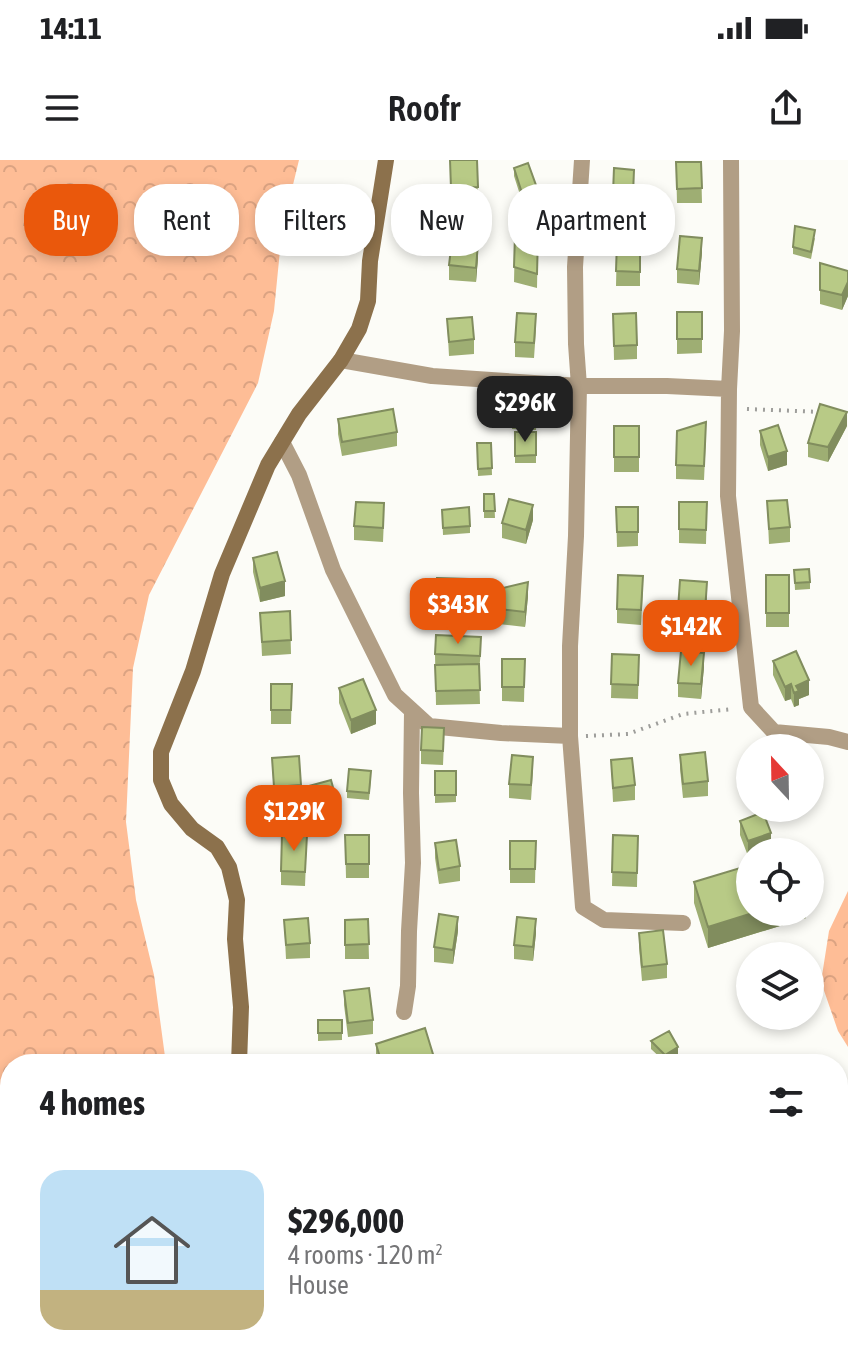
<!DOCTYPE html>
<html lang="en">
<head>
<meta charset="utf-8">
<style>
	body { margin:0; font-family:"Asap Condensed",sans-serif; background:#f2f2f2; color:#202124; height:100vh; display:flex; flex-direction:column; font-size:30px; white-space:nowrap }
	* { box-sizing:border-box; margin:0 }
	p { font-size:26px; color:#757577 }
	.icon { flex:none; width:44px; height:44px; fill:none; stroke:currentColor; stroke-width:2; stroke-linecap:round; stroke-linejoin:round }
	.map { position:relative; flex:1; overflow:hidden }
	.panel { position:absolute; left:0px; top:894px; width:848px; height:312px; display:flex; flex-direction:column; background:#fff; border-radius:32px 32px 0 0; box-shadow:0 4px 12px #0003 }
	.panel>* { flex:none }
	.banner { position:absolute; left:24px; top:24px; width:800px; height:72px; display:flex; gap:16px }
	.needle { width:52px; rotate:338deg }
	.controls { position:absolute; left:736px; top:574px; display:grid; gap:16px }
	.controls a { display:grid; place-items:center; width:88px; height:88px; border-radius:50%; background:#fff; box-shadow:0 4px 12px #0003; font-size:40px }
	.price { position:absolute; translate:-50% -68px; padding:0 18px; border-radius:16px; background:#ea580c; color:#fff; font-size:26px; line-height:52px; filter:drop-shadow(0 2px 4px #0008) }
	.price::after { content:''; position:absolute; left:50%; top:48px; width:24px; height:18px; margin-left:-12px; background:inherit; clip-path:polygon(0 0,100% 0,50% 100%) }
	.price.on { background:#222; color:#fff }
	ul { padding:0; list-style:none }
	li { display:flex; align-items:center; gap:24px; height:200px; padding:0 40px }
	li span { display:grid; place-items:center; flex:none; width:224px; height:160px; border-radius:24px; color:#555 }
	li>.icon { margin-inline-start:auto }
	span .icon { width:96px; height:96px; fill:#fffc; stroke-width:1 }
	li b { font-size:34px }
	h2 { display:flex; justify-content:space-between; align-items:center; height:96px; padding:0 40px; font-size:34px }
	.chip { padding:0 28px; border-radius:32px; background:#fff; box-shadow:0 4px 12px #0003; font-size:28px; line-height:72px }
	.chip.on { background:#ea580c; color:#fff }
	.status { display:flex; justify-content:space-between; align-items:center; height:56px; padding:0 40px; background:#fff; direction:ltr }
	.status svg { height:22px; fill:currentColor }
	header { display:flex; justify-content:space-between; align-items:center; height:104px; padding:0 40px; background:#fff; font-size:36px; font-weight:600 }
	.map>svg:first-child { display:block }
	.forest { fill:url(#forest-crowns) }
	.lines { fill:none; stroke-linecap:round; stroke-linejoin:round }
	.path { stroke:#9e9e9b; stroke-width:4; stroke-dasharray:2 6; stroke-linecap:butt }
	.minor { stroke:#b19e85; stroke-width:16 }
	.secondary { stroke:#8c714c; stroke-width:16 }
	.wall { fill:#9eae73 }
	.shaded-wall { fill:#818d5e }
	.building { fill:#b8ca86; stroke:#818d5e; stroke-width:2 }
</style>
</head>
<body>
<div class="status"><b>14:11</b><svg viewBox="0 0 49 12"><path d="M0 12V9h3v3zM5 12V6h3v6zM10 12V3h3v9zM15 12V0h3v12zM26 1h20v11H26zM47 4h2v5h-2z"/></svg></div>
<header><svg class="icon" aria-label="menu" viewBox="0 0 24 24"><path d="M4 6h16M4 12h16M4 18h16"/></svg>Roofr<svg class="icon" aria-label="share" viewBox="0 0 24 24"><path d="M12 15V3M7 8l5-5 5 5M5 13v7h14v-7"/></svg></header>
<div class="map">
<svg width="848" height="1206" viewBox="0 0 848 1206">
	<defs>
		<pattern id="forest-crowns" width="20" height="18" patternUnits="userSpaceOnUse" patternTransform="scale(2)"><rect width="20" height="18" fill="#febd96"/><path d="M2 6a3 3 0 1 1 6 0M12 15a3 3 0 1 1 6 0" fill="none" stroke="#dba382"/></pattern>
	</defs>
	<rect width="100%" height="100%" fill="#fcfcf7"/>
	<path class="forest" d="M0 0H299L282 70 274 151 258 223 149 435 133 508 126 662 136 740 154 815 166 904H10V1196H155L154 1206H0Z
		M848 731V887L838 871 821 822 829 771Z
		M848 1059V1206H664L666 1196H838V1060Z
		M417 1196H551L554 1206H412Z"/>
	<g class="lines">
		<path class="path" d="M747 249 822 252
			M586 576 628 574 683 554 733 549
			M814 1206 848 1197"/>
		<path class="minor" d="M582 0 575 107 576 184 579 226 576 376 570 486V576L583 747 604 760 683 763
			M731 0 732 171 729 229 728 336 751 547 774 572 829 577 848 582
			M341 200 432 216 579 226H667L729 229
			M282 282 299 315 333 410 395 535 429 566 501 573 570 576
			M404 852 408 826 409 771 413 703 411 633 412 551"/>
		<path class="secondary" d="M239 904 241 847 235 779 237 740 229 707 217 687 192 669 171 644 161 620V592L193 511 222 414 268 305 299 254 341 200 359 169 368 141 370 101 386 0
			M217 1206 220 1196"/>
	</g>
	<path class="wall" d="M450 0H477L478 42 451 43Z
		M676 2H701L702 43H677Z
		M514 8 537 36 522 41 514 16Z
		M614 8 634 10 633 41 613 40Z
		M515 75H538L537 128 514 122Z
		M815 78 811 99 793 94V87Z
		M617 81H640V126H616Z
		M702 92 699 125 677 123V109Z
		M478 97 476 122 449 120V105Z
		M820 103 848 111V136L842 150 820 144Z
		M677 152H702V193L677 194Z
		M613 154 637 185V199L614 200Z
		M447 159 474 179V194L449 196Z
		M536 169 534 198 515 197V182Z
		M538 240 536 270 512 269V255Z
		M338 259 397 272V286L342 296 338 274Z
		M614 266H639V312H614Z
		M847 266 828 302 808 297V283Z
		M760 271 787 305 768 311 760 285Z
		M515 272H536V303H515Z
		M706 276 704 320 676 319V305Z
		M477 283H491L492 315 478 316Z
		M484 334H494L495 358H484Z
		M767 341 790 367V382L769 384Z
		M679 342H707L706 384 679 383Z
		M616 347H638V386L617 387Z
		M442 350 470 366V373L443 375Z
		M384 358 383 382 354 380V366Z
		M533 360 526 384 502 378V363Z
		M253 398 285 436 260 442 253 412Z
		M794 410 810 422V429L795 430Z
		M766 415H789V467H766Z
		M437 418 468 419 467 463 437 462Z
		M499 429 528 436 525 467 498 464Z
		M643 430 641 465 617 463V449Z
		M707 437 705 465 678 464V449Z
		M290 451 291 494 262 496 260 453Z
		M481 491 479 511 480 544 436 545 435 494Z
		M612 494 639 495 638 539 611 538Z
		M502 499H525L524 542 502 541Z
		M773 501 809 535 799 539V545L794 547 791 539 785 541 773 515Z
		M704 507 701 539 678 537V523Z
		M271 524H292L291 564H271Z
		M339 528 376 564 351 574 339 543Z
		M444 582 443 605 421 604V590Z
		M680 595 708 621V636L683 638 680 609Z
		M272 598 301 625V639L274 641Z
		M611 600 635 625V640L613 642Z
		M435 611H456V642L435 643Z
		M533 611 531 640 509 638V624Z
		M371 619 369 640 347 638V631Z
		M309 626 337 657 315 663 309 641Z
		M740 661 771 687 758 692H750V695L748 696 740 675Z
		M307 675 305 726 281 725V711Z
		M345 675H369V718H346Z
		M613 675 638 676 637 727 612 726Z
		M510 681H536L535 723H510Z
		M435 683 460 706V721L439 724 435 698Z
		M694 722 806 752V758L708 788 694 743Z
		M368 759 369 799H345V760Z
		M284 760 310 783V798L286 799Z
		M458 771 453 804 434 802V787Z
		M536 773 533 801 514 799V785Z
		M639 773 667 804V818L642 821 639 787Z
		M344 831 373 860V874L348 877 344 845Z
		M318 860H342V880L318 881Z
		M651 881 678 895 665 902 651 889Z
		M376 884 436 904H377L376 898Z
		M274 1196H315L303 1206H282Z
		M596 1196H640V1206H597L596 1202Z"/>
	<path class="shaded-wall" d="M537 28V36L522 41V33Z
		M702 78V92L699 125V111Z
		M478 83V97L476 122V108Z
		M848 122V136L842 150V135Z
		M847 252V266L828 302V287Z
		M787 291V305L768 311V297Z
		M533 345V360L526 384V370Z
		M285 421V436L260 442V428Z
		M528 422V436L525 467V452Z
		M704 493V507L701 539V524Z
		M809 520V535L799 539V545L794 547V533L796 526Z
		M791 524V539L785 541V527Z
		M376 550V564L351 574V560Z
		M337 642V657L315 663V648Z
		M771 673V687L758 692H750V695L748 696V681Z
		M756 752H806V758L708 788V767Z
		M458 757V771L453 804V790Z
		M536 759V773L533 801V787Z
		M678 887V895L665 902V895Z
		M298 1196H315L303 1206H291V1202Z
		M636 1196H640V1206H614Z"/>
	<path class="building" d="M450 0H477L478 27 451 28Z
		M676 2H701L702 28 677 29Z
		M528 3 537 28 522 33 514 8Z
		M614 8 634 10 633 34 613 33Z
		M795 66 815 70 811 92 793 87Z
		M515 75H538L537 114 514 107Z
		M680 76 702 78 699 111 677 109Z
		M452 80 478 83 476 108 449 105Z
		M617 81H640V112L616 111Z
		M820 103 848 111V122L842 135 820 130Z
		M677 152H702V179H677Z
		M517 153 536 154 534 183 515 182Z
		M636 153 637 185 614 186 613 154Z
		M472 157 474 179 449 182 447 159Z
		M513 224 538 226 536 256 512 255Z
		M820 244 847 252 828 287 808 283Z
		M393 249 397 272 342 282 338 259Z
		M706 262 704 306 676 305 677 271Z
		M778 265 787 291 768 297 760 271Z
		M614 266H639V297H614Z
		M515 272H536V295L515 296Z
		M477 283H491L492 308 478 309Z
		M484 334H494L495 351H484Z
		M509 339 533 345 526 370 502 363Z
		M787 340 790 367 769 369 767 341Z
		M356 342 384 343 383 368 354 366Z
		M679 342H707L706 370 679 369Z
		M469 347 470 366 443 368 442 350Z
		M616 347H638V372H617Z
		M277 392 285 421 260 428 253 398Z
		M809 409 810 422 795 423 794 410Z
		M618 415 643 416 641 450 617 449Z
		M766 415H789V453H766Z
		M437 418 468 419 467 448H437Z
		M680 420 707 422 705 451 678 449Z
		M528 422 525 452 498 449 499 429Z
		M290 451 291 480 262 482 260 453Z
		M436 475 481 477 480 496 435 494Z
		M681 491 704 493 701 524 678 523Z
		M796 491 809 520 796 526 799 531 794 533 791 524 785 527 773 501Z
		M612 494 639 495 638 525 611 524Z
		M502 499H525L524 527H502Z
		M479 504 480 530 436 531 435 505Z
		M363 519 376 550 351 560 339 528Z
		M271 524H292L291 550H271Z
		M422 567 444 568 443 591 421 590Z
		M705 592 708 621 683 624 680 595Z
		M512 595 533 597 531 625 509 624Z
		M299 596 301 625 274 627 272 598Z
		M632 598 635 625 613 628 611 600Z
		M349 609 371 611 369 633 347 631Z
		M435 611H456V635H435Z
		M331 620 337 642 315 648 309 626Z
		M763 652 771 673 748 681 740 661Z
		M282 674 307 675 305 712 281 711Z
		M345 675H369V704H346Z
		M613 675 638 676 637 713 612 712Z
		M456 680 460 706 439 710 435 683Z
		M510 681H536L535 709H510Z
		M750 705V752H756L708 767 694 722Z
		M439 754 458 757 453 790 434 787Z
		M517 757 536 759 533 787 514 785Z
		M308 758 310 783 286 785 284 760Z
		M368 759 369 784 345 785V760Z
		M663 770 667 804 642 807 639 773Z
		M369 828 373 860 348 863 344 831Z
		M318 860H342V873H318Z
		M425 868 436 904H382L376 884Z
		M669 871 678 887 665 895 651 881Z
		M286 1196H298L291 1202Z
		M599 1196H636L614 1206H604Z"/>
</svg>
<div class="controls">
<a><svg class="needle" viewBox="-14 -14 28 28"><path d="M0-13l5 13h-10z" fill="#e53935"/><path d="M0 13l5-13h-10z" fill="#757577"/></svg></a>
<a><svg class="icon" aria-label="locate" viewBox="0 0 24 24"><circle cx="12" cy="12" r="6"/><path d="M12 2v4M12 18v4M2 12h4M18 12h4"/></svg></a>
<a><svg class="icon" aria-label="layers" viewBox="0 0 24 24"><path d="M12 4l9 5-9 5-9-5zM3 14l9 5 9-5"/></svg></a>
</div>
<b class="price on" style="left:525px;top:284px">$296K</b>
<b class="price" style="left:458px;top:486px">$343K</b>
<b class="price" style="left:691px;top:508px">$142K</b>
<b class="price" style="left:294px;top:693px">$129K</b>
<div class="banner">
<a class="chip on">Buy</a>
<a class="chip">Rent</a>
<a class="chip">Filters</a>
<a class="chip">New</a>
<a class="chip">Apartment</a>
</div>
<section class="panel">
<h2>4 homes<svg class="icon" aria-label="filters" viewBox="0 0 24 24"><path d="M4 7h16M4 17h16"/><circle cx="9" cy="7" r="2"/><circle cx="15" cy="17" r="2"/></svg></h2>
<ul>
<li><span style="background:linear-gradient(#bfe0f5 75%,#c2b280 0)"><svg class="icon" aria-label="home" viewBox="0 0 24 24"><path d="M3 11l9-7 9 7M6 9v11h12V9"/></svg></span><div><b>$296,000</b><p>4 rooms · 120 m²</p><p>House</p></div></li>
</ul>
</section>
</div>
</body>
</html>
